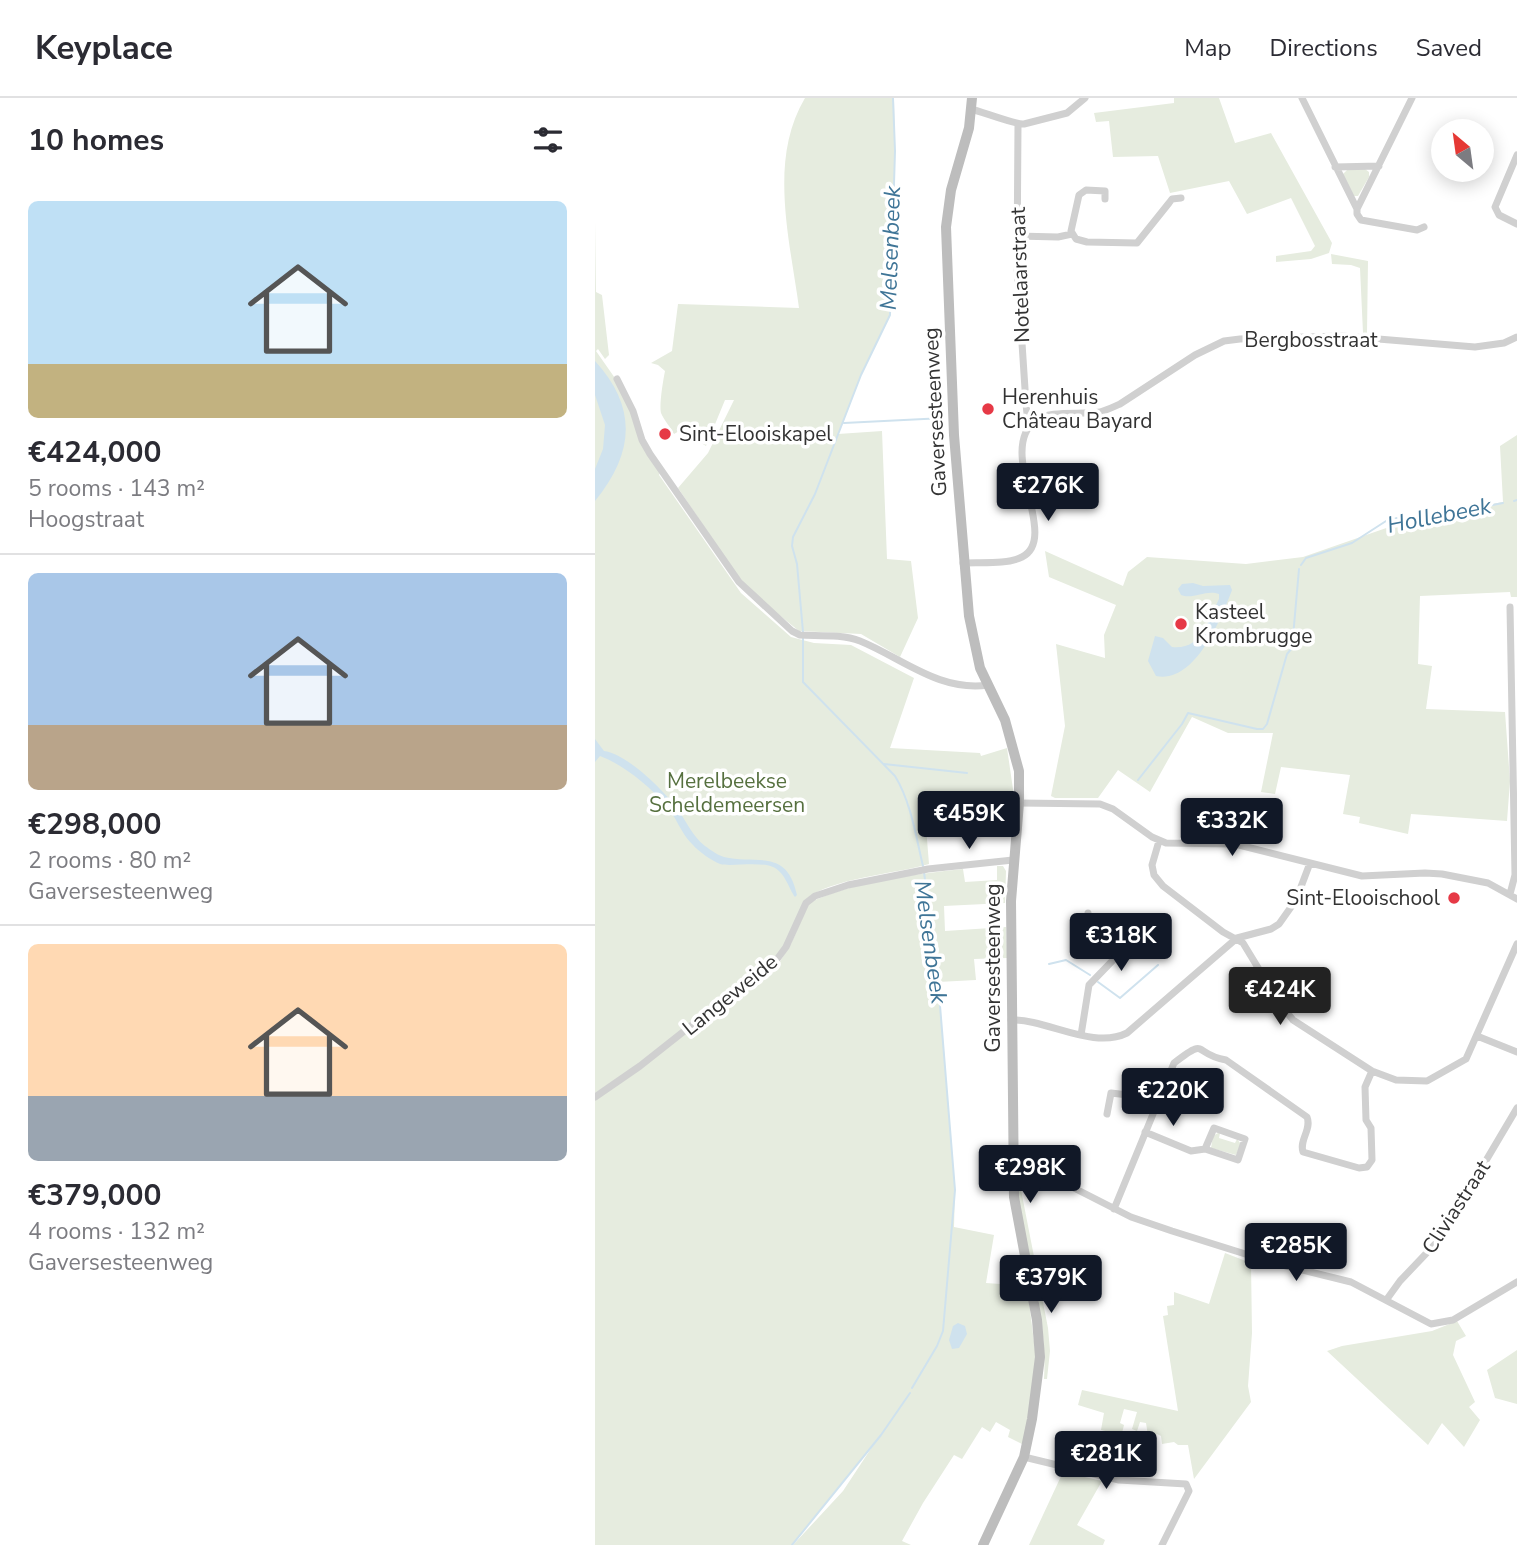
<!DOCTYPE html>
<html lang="en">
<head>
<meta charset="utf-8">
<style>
	body { margin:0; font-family:"Nunito Sans",sans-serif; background:#f2f2f3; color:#2b2b33; height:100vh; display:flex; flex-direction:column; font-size:26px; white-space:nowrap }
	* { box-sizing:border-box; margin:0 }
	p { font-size:23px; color:#7c7c81 }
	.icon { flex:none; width:38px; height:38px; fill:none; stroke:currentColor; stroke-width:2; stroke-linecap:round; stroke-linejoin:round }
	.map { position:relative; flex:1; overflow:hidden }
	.panel { display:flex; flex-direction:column; background:#fff; width:595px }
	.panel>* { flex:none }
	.needle { width:46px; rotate:331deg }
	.tools { position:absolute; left:836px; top:21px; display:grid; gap:14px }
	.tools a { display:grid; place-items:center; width:63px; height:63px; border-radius:50%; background:#fff; box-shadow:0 4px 18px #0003; font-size:35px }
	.price { position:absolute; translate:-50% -60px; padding:0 16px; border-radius:7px; background:#111827; color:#fff; font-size:23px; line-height:46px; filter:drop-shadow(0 2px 4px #0008) }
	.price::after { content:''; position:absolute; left:50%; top:42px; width:21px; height:16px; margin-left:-10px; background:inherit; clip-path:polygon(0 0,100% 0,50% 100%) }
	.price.on { background:#222; color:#fff }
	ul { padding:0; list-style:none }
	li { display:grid; align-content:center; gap:14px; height:371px; padding:0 28px }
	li+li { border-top:2px solid #e1e1e2 }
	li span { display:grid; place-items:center; height:217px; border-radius:10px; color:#555 }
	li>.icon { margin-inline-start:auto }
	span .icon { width:126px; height:126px; fill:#fffc; stroke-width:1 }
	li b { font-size:30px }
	h2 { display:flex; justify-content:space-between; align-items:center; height:84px; padding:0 28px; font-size:30px }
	header { display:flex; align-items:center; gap:42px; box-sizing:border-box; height:98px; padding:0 35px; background:#fff; border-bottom:2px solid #e1e1e2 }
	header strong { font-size:33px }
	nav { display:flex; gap:38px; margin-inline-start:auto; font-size:24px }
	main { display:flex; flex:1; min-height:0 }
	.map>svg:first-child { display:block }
	.green { fill:#e6ecdf }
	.water { fill:#cfe2ee }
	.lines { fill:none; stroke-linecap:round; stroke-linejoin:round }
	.stream { stroke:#cfe2ee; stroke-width:2 }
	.street { stroke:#d0d0d0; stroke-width:7 }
	.secondary { stroke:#bdbdbd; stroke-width:10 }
	.poi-dot { fill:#e63946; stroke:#fff; stroke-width:2.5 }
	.labels { text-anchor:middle; stroke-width:7; stroke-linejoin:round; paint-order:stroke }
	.street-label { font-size:21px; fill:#333; stroke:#fff }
	.poi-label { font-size:21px; fill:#333; stroke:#fff; text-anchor:start }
	.park-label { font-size:21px; fill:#56703f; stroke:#fff }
	.water-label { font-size:23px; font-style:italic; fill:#3f7597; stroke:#fff }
</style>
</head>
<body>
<header>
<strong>Keyplace</strong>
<nav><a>Map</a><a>Directions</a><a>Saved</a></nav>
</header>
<main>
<section class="panel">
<h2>10 homes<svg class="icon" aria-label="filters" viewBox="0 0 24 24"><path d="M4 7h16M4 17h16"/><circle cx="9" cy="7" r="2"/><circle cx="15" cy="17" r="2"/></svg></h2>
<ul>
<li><span style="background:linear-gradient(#bfe0f5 75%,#c2b280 0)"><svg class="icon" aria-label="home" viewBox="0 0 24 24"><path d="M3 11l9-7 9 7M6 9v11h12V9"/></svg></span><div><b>€424,000</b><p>5 rooms · 143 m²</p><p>Hoogstraat</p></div></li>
<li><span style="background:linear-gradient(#a9c7e8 70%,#b9a48a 0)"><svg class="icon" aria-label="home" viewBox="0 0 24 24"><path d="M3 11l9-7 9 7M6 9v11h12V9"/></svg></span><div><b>€298,000</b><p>2 rooms · 80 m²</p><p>Gaversesteenweg</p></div></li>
<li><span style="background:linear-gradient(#ffd9b3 70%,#9aa5b1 0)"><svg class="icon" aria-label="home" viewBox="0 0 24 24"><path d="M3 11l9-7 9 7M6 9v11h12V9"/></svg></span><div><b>€379,000</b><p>4 rooms · 132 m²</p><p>Gaversesteenweg</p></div></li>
</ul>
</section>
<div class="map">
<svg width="922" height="1447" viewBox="0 0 922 1447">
	<rect width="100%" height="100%" fill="#fff"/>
	<path class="green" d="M210 0H298L299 3 300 53 295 217 266 277 243 336 287 333 292 461 316 463 323 520 305 559 266 536 204 533 162 499 142 477 83 390 113 355 139 302H130L111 348 86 332 79 336C76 330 69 322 66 315 64 307 68 283 70 273L63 267 56 265 77 253 83 206 204 210C195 142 173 62 210 0Z
		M579 0H624L640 45 676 35 737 145 734 155 716 161 681 164V158L716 153 720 148 696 100 652 116 634 83 575 95 563 58 518 59 514 23 501 24 499 15 579 5Z
		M753 71H770L774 74V79L763 98H758L748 76Z
		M0 123 1 194 7 197 14 257 10 261 3 251 1 253 22 283 65 374 64 377 146 495 196 539 219 545 256 547 319 580 295 650 385 655 386 658 412 650 419 698 389 694V708H395V726L331 729 334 766C301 776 235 780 210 802L189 850 180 862 43 967 0 995Z
		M736 156 773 163 772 235H768L765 170 756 167 737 166Z
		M922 337V499H916L915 494 825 498 823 566 837 568 831 611 910 614 915 683 912 723 816 716 813 736 764 725 765 719 748 716 755 677 686 669 680 696 666 694 678 635H633L597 619 555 694 523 672 503 700H460L456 698 470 628 461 546 510 560 509 537 521 507 454 479 450 453 528 488 533 474 552 459 651 466 708 459 820 420 908 404 905 348Z
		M402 768H408L411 773 410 805 349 808 350 833 411 829 412 860 379 861 381 882 343 884 360 1092 359 1129 399 1137 391 1185 432 1188 441 1260 429 1347 413 1339 415 1332 401 1324 395 1334 387 1329 367 1361 359 1357 328 1405 307 1443 316 1447H198L248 1393 279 1346 197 1447H0V1002L184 865 196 846 214 805C256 784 321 776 368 771L370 784 402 782Z
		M623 1035H625L624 1040 640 1045 642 1041 646 1046 641 1057 616 1050 618 1038Z
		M423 1092H426L453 1230 455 1253 452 1281H449C453 1216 430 1156 423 1092Z
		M630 1155 656 1165 657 1235 653 1288 656 1304 599 1381 593 1347H583L579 1344 567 1346 566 1338 562 1336 554 1344 551 1325 545 1324 542 1333 537 1331 542 1314 529 1311 525 1325 529 1327 523 1351 515 1349 519 1335 506 1332 509 1315 483 1307 487 1292 583 1313 568 1218 573 1217 572 1208 579 1207V1194L614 1206Z
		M862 1223 871 1238 861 1243 858 1257 880 1304 874 1309 885 1322 869 1349 847 1325 833 1347 732 1253 747 1248 837 1233Z
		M922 1252V1306L900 1300 892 1272Z
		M468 1374 507 1383 482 1427 510 1442 508 1447H434Z"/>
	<path class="water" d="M0 263C43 310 39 355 0 403V371L8 351 10 327 0 297Z
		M598 485 608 488 635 487 637 492C626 521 600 586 561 578L553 563 560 538 568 540 577 549C607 552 612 524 624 501V496C611 491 598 502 586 497L583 491 587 486Z
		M0 641 9 653C32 656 67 691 81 709 91 722 97 738 110 748 116 752 122 757 129 759 160 767 192 749 202 797L200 799C194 791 190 774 178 769 162 763 137 769 125 766 117 763 103 753 98 747 86 736 81 718 70 706 54 688 29 667 5 658L0 664Z
		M363 1225 370 1228 372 1236 364 1250 357 1251 354 1242 358 1228Z"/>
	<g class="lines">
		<path class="stream" d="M249 325 349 320
			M919 403 922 402
			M706 467 711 460 757 445 791 423 802 420H829L908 405
			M208 534 202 466 197 448 198 439 220 396 266 277 295 217 300 53 298 0
			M208 540V584L300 678C316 704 321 739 328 768
			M289 666 372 675
			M543 682 587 626 593 615 662 631H668L672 626 692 556 697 550 704 471
			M454 866 471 862 495 877
			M503 884 525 900 563 867
			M317 1290 342 1248 348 1233 360 1092 343 883 329 774
			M197 1447 286 1337 315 1295"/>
		<path class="street" d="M707 0 762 111
			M817 0 762 111V116L766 122 822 132 829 129
			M376 11C388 14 421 27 429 26L472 15 490 0
			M423 27 422 169 431 306 432 316 437 326
			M922 57 900 109 904 117 922 126
			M740 69 784 68
			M510 101V93L491 92 484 97 476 133 481 141 492 144 542 145 574 105 577 101 586 100
			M422 138 463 139 477 136
			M22 281 38 313 47 342 55 356 144 484 197 533 205 537C223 538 247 536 265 543 307 560 344 594 393 587
			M368 465C386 464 411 467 427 459 466 440 400 352 441 322 454 312 487 317 505 314 512 312 518 309 525 306L600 257 629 243 645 241 747 238 880 249 909 245 922 239
			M424 705 505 706 518 711 557 739 571 745 640 746 767 778 830 775 847 776 893 785 922 801
			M564 743 557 767 559 777 568 788 628 834 648 845 685 906 698 922 777 973 801 982 832 983 871 961 922 846
			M915 796 920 777 915 509
			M416 922C452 921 498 952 532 935L642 840 676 831 684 826 701 802 715 765
			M486 937 494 887 522 858 493 822V815
			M882 938 922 954
			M0 999 45 968 150 885 177 868 191 849 211 805 220 798 253 787 333 771 418 762
			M512 1016 516 995 533 997 561 1010
			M550 1034 596 1053 610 1051 643 1062 650 1041 619 1030 610 1051
			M418 1080 447 1081 473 1087 536 1119 577 1133 679 1165 756 1184 836 1226 858 1222 922 1184
			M519 1111 579 965C614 938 597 956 631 962L712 1019C717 1031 704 1042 708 1054L764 1070 772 1069 777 1062 776 1030 771 1022 770 989 777 973
			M792 1201 805 1183 844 1142 922 1010
			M429 1359 524 1382 591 1386 594 1393 567 1447"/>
		<path class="secondary" d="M377 0 374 30 356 92 351 129 359 337 374 518 385 570 410 622 424 673V705L416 803 419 1099 442 1222 445 1259 437 1321 429 1359 388 1447"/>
	</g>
	<g class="poi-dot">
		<circle cx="393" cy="311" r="7"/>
		<circle cx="70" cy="336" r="7"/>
		<circle cx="586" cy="526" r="7"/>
		<circle cx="859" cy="800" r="7"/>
	</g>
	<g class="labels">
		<g class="street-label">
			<text transform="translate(425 177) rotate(-92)" y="7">Notelaarstraat</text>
			<text x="716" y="249">Bergbosstraat</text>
			<text transform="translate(340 314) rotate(-93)" y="7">Gaversesteenweg</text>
			<text transform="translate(398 870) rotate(-90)" y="7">Gaversesteenweg</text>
			<text transform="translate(135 897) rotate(-39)" y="7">Langeweide</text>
			<text transform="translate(861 1109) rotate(-57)" y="7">Cliviastraat</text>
		</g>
		<g class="poi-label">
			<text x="407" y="306">Herenhuis<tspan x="407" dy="24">Château Bayard</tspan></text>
			<text x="84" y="343">Sint-Elooiskapel</text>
			<text x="600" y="521">Kasteel<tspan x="600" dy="24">Krombrugge</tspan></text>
			<text x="845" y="807" text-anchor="end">Sint-Elooischool</text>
		</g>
		<g class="park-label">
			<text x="132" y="690">Merelbeekse<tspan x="132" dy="24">Scheldemeersen</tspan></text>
		</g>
		<g class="water-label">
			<text transform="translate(295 150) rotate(-88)" y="8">Melsenbeek</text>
			<text transform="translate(844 417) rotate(-11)" y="8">Hollebeek</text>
			<text transform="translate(336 844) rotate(82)" y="8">Melsenbeek</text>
		</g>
	</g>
</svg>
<div class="tools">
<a><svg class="needle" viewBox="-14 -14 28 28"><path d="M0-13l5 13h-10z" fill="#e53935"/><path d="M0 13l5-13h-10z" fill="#7c7c81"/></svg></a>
</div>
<b class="price" style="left:453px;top:425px">€276K</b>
<b class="price" style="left:374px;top:753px">€459K</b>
<b class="price" style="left:637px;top:760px">€332K</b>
<b class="price" style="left:526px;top:875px">€318K</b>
<b class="price on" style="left:685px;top:929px">€424K</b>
<b class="price" style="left:578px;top:1030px">€220K</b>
<b class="price" style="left:435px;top:1107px">€298K</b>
<b class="price" style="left:701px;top:1185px">€285K</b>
<b class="price" style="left:456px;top:1217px">€379K</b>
<b class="price" style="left:511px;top:1393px">€281K</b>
</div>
</main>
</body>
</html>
